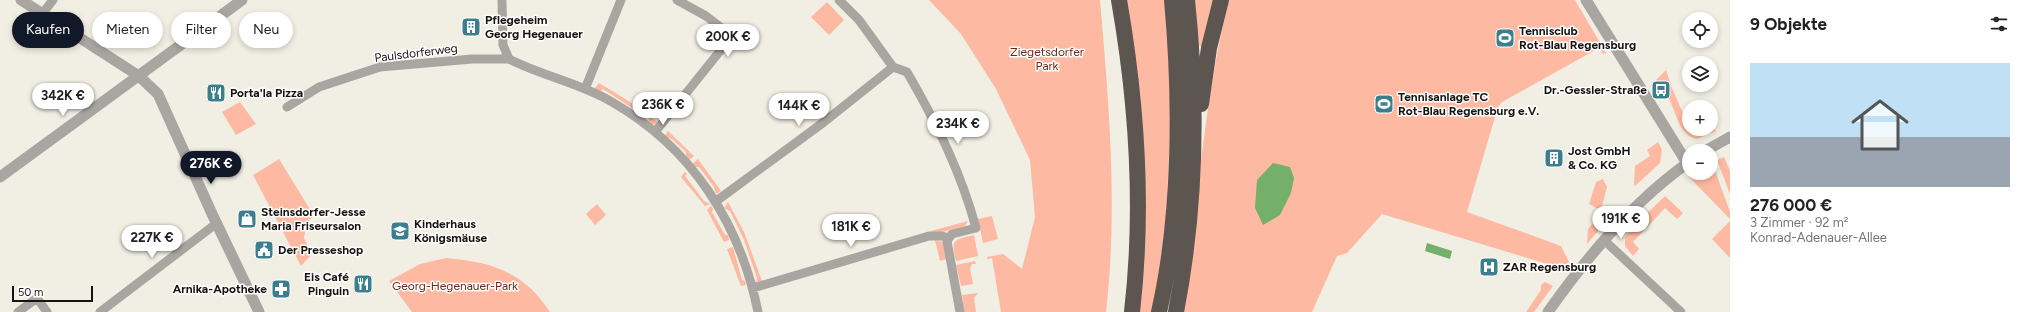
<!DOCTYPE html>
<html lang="de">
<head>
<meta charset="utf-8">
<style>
	body { margin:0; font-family:Figtree,sans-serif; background:#f6f6f6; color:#222; height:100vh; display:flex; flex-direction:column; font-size:15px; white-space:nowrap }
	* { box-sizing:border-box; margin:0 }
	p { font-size:13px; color:#767676 }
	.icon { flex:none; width:22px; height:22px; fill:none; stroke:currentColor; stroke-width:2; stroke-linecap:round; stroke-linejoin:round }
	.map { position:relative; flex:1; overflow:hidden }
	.sheet { display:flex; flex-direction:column; background:#fff; width:300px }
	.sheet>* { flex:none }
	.top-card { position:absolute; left:12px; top:12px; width:380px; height:36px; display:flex; gap:8px }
	.tools { position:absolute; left:1682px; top:12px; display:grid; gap:8px }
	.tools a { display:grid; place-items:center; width:36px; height:36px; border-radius:50%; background:#fff; box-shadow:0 2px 6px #0003; font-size:20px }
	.scale { position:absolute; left:12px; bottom:10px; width:81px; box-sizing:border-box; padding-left:4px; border:2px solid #161411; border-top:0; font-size:11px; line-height:14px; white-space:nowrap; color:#161411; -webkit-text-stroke:3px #fff; paint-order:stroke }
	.price { position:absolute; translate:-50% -34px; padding:0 9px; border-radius:14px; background:#fff; color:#222; font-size:13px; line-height:26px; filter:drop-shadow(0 1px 2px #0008) }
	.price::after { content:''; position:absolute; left:50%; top:24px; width:12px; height:9px; margin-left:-6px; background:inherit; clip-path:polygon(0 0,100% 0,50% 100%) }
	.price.on { background:#111827; color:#fff }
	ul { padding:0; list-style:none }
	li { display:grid; align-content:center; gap:8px; height:212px; padding:0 20px }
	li+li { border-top:1px solid #e0e0e0 }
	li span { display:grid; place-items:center; height:124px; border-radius:0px; color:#555 }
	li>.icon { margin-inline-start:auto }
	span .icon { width:72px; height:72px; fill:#fffc; stroke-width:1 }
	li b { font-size:17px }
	h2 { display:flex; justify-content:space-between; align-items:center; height:48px; padding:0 20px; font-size:17px }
	.chip { padding:0 14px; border-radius:18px; background:#fff; box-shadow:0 2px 6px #0003; font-size:14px; line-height:36px }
	.chip.on { background:#111827; color:#fff }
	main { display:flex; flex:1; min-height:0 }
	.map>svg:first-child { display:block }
	.green { fill:#fdb9a1 }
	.water { fill:#74b069 }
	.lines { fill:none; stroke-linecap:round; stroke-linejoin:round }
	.minor { stroke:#a9a6a2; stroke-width:9 }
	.tertiary { stroke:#a9a6a2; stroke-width:11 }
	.motorway { stroke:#5d554f; stroke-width:16 }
	.labels { text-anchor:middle; stroke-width:3; stroke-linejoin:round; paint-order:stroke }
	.poi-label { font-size:12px; font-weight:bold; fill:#161411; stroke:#fff; text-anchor:start }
	.park-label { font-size:12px; fill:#632b16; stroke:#fff }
	.street-label { font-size:12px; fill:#161411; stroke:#fff }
</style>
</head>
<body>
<main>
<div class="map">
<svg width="1730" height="312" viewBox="0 0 1730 312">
	<rect width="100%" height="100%" fill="#f1eee3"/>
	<path class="green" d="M929 0H1100C1109 104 1118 208 1106 312H1001L992 258 987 259V257L1003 254 1022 269 1035 217 1030 160 996 89 961 34Z
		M1126 0H1166L1171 111 1166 221 1153 312H1139Z
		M1193 0H1214L1202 46H1199Z
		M1229 0H1575L1606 53 1603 54 1599 48 1502 102 1498 107 1467 212 1561 246 1569 262 1564 269 1382 214 1347 253 1337 256 1312 312H1183C1198 208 1203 102 1229 0Z
		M827 2 844 20 829 35 811 17Z
		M1666 70 1671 86 1693 136 1712 127 1716 131 1697 139C1679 135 1677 115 1670 101 1666 94 1661 86 1656 80Z
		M599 83 627 100 659 123 653 125 648 123 649 119 603 89 599 92 594 89Z
		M240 102 256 124 236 135 222 112Z
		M668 131 694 156 689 160 686 156V152L672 139 665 136Z
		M1658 142 1662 150 1660 163 1635 186 1634 184 1635 166 1650 156 1647 150Z
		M1724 157 1730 171V194L1717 160Z
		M279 159 314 216 307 222 304 238 312 254 301 266 253 175Z
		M698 159 721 191 716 194 714 187 699 167H695L692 164Z
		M1712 162 1730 212V219L1688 176 1694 173H1711Z
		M685 172 687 174 685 176 704 201 710 204 705 206 681 177Z
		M1603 179 1607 187 1602 206 1598 209 1589 204 1596 182Z
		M1665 196 1683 213 1677 219 1665 208 1633 242 1639 249 1633 256 1625 246V238L1630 230Z
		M728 202 744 232 762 281 756 282 757 278 744 240 730 211 724 208Z
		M597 204 606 215 595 225 586 214Z
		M711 206 713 209 712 212 725 235H728L729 240 724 242 707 210Z
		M992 216 998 239 983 243 978 219Z
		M968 221 965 226 935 234 931 231Z
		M1730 221V258L1712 239Z
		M1594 222H1604L1605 223 1587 244 1588 229Z
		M974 235 978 256 956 261C951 239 953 240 974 235Z
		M935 240 943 242 947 259 940 261Z
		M733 247 742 280 745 281 746 285 741 286 727 249Z
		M446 258C492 262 524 272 550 312H412L389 281 420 264Z
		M975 261 976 264H972L970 269 973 284 961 286 956 265Z
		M1545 282 1553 286 1534 312H1526L1541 290V285Z
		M978 293 974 298 976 312H964L962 295Z"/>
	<path class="water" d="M1273 163 1290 167 1294 178 1291 193 1280 215 1263 225 1255 208 1257 180Z
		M1427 243 1452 251 1450 259 1425 251Z"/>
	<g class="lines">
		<path class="minor" d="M502 0 503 45 509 59C542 76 580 83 612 102 692 148 740 223 758 312
			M839 0 859 20 893 67 907 72C936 122 961 172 976 228L952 234 947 241 960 312
			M42 14 53 0
			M585 89 621 0
			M287 107 319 87 380 67 472 59H509
			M655 132 732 36 706 16 677 0
			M715 202 824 122 893 67
			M1605 241 1681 312
			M753 288 929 236H942L948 238
			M18 312 37 298 47 312
			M100 312 217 223"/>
		<path class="tertiary" d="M21 0 139 76 158 94 213 216 259 312
			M1586 0 1687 163
			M1705 151 1730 137
			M0 177 242 0
			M1548 312C1586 258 1635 200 1689 162"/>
		<path class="motorway" d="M1119 0C1137 103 1144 208 1132 312
			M1201 104 1209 48 1221 0
			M1159 312C1181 215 1181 98 1172 0
			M1176 312C1196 209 1198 104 1187 0"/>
	</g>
	<defs>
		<g id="building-square" transform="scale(1)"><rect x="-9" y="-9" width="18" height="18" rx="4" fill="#3b7f8f" stroke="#fff"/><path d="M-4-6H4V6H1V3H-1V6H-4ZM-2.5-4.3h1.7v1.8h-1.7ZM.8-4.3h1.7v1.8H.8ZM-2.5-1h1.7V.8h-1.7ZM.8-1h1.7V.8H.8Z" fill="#fff"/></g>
		<g id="stadium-square" transform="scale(1)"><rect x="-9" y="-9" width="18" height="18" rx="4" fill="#3b7f8f" stroke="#fff"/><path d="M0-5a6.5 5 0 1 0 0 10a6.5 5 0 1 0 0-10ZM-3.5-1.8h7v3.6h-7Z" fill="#fff"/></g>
		<g id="bus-square" transform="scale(1)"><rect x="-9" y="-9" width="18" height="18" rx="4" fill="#3b7f8f" stroke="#fff"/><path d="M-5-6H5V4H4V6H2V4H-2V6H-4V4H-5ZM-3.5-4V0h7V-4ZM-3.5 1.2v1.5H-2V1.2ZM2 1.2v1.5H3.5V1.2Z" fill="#fff"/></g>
		<g id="restaurant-square" transform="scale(1)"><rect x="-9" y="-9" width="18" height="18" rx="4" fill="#3b7f8f" stroke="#fff"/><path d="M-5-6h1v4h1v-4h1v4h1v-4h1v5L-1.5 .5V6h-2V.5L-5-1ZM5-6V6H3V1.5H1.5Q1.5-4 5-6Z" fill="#fff"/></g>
		<g id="shop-square" transform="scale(1)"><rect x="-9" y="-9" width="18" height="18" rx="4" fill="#3b7f8f" stroke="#fff"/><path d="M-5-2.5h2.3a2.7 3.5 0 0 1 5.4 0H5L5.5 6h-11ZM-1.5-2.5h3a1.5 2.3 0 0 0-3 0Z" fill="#fff"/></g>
		<g id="school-square" transform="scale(1)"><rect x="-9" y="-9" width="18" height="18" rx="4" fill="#3b7f8f" stroke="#fff"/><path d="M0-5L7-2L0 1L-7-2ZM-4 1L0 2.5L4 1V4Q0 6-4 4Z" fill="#fff"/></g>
		<g id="civic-square" transform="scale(1)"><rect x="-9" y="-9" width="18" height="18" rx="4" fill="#3b7f8f" stroke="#fff"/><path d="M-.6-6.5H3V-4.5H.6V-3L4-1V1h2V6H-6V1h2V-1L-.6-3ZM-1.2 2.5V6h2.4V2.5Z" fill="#fff"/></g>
		<g id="hospital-square" transform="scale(1)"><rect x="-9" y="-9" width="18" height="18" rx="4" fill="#3b7f8f" stroke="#fff"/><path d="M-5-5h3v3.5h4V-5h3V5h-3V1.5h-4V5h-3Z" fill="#fff"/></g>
		<g id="pharmacy-square" transform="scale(1)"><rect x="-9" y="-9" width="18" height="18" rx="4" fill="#3b7f8f" stroke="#fff"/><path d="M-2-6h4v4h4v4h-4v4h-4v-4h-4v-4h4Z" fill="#fff"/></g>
	</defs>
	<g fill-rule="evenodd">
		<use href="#building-square" x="471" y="27"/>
		<use href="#stadium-square" x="1505" y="38"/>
		<use href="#bus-square" x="1661" y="90"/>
		<use href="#restaurant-square" x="216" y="93"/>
		<use href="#stadium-square" x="1384" y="104"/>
		<use href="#building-square" x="1554" y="158"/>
		<use href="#shop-square" x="247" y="219"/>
		<use href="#school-square" x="400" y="231"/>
		<use href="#civic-square" x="264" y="250"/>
		<use href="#hospital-square" x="1489" y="267"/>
		<use href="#restaurant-square" x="363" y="284"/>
		<use href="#pharmacy-square" x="281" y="289"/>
	</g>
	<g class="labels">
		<g class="poi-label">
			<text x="485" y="24">Pflegeheim<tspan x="485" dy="14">Georg Hegenauer</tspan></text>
			<text x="1519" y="35">Tennisclub<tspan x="1519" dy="14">Rot-Blau Regensburg</tspan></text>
			<text x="1647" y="94" text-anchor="end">Dr.-Gessler-Straße</text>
			<text x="230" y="97">Porta'la Pizza</text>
			<text x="1398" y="101">Tennisanlage TC<tspan x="1398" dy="14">Rot-Blau Regensburg e.V.</tspan></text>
			<text x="1568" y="155">Jost GmbH<tspan x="1568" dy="14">&amp; Co. KG</tspan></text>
			<text x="261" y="216">Steinsdorfer-Jesse<tspan x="261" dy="14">Maria Friseursalon</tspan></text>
			<text x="414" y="228">Kinderhaus<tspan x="414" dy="14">Königsmäuse</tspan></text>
			<text x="278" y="254">Der Presseshop</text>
			<text x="1503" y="271">ZAR Regensburg</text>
			<text x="349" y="281" text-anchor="end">Eis Café<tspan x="349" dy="14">Pinguin</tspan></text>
			<text x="267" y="293" text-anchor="end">Arnika-Apotheke</text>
		</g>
		<g class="park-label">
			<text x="1047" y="56">Ziegetsdorfer<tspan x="1047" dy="14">Park</tspan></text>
			<text x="455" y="290">Georg-Hegenauer-Park</text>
		</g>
		<g class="street-label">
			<text transform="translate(416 53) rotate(-7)" y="4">Paulsdorferweg</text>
		</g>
	</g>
</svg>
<div class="tools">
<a><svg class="icon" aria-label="locate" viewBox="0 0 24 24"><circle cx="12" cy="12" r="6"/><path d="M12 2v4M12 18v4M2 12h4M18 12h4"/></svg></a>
<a><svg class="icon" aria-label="layers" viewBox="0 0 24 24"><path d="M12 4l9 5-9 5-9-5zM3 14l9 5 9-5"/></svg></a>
<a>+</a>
<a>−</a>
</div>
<div class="scale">50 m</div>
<b class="price" style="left:728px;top:58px">200K €</b>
<b class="price" style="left:63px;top:117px">342K €</b>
<b class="price" style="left:663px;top:126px">236K €</b>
<b class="price" style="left:799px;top:127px">144K €</b>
<b class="price" style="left:958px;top:145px">234K €</b>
<b class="price on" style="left:211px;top:185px">276K €</b>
<b class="price" style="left:1621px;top:240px">191K €</b>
<b class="price" style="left:851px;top:248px">181K €</b>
<b class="price" style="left:152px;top:259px">227K €</b>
<div class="top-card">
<a class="chip on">Kaufen</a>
<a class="chip">Mieten</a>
<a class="chip">Filter</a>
<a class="chip">Neu</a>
</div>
</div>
<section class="sheet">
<h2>9 Objekte<svg class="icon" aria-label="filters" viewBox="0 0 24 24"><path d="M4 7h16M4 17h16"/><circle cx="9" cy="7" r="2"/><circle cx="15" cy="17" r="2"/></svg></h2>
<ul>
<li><span style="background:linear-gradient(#bfe0f5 60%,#9aa5b1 0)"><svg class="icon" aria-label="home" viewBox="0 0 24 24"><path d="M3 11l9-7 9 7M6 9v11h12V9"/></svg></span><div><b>276 000 €</b><p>3 Zimmer · 92 m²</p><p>Konrad-Adenauer-Allee</p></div></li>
</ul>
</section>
</main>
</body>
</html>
